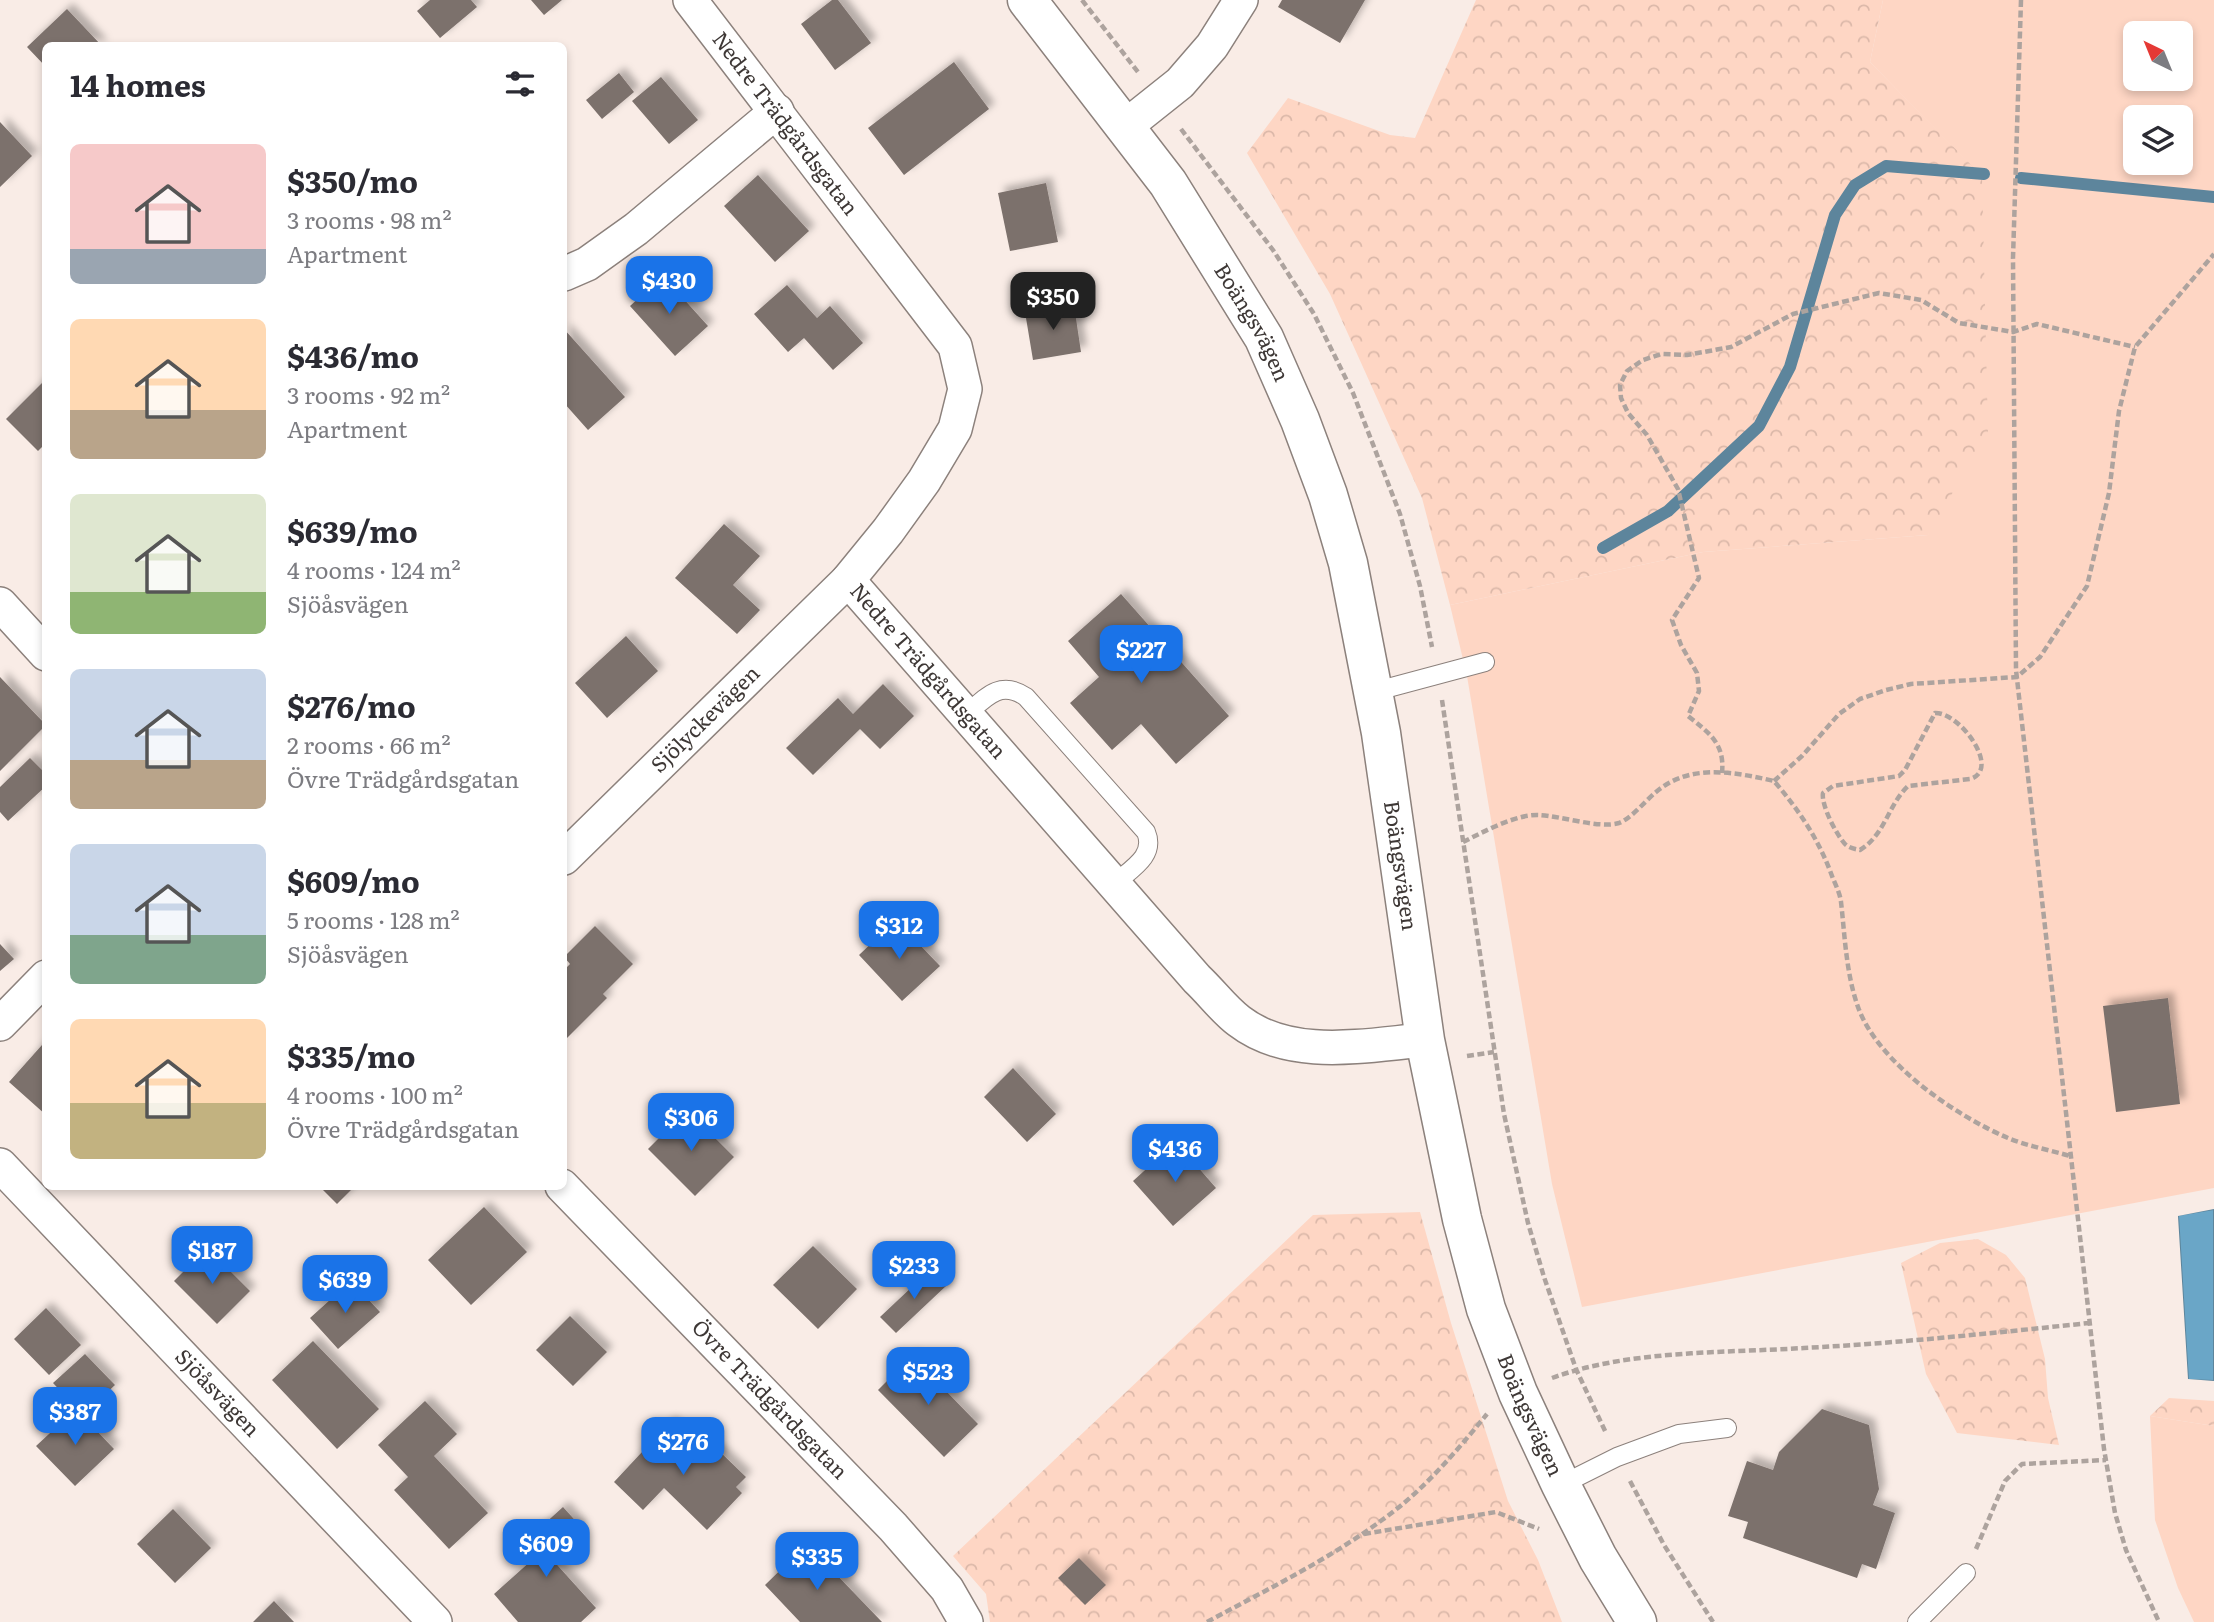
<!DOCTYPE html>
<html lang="en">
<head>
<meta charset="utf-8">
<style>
	body { margin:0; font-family:Literata,serif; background:#f7f7f7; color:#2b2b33; height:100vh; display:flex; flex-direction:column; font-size:26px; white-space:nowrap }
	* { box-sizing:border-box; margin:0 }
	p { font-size:23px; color:#7c7c81 }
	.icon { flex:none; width:38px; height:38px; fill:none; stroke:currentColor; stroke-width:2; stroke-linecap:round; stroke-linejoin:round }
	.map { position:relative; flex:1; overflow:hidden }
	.panel { position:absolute; left:42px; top:42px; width:525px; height:1148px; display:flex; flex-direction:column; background:#fff; border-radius:10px; box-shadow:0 4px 10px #0003 }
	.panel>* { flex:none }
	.needle { width:46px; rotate:317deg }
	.controls { position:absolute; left:2123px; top:21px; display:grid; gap:14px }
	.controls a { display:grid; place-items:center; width:70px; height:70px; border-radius:10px; background:#fff; box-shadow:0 4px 10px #0003; font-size:35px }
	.price { position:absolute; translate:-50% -60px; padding:0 16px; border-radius:14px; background:#1a73e8; color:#fff; font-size:23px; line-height:46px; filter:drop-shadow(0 2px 4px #0008) }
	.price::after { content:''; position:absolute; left:50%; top:42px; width:21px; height:16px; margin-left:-10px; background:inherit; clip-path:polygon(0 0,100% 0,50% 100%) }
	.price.current { background:#222; color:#fff }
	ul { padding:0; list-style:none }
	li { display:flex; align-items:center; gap:21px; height:175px; padding:0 28px }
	li span { display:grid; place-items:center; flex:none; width:196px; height:140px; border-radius:10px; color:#555 }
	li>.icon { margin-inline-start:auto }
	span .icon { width:84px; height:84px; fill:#fffc; stroke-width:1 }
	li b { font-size:30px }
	h2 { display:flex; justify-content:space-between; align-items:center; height:84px; padding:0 28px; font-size:30px }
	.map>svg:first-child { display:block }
	.green { fill:#fed6c4; fill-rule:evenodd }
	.forest { fill:url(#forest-crowns) }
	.water { fill:#6aa6c7; stroke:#5d859c; stroke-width:2 }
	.pier { fill:#f9ece6 }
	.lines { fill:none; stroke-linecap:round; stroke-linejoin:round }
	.stream { stroke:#5d859c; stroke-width:12 }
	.building { fill:#7c716c; filter:url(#shadow) }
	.service-casing { stroke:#8c817c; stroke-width:20 }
	.minor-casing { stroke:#8c817c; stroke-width:36 }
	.tertiary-casing { stroke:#8c817c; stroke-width:41 }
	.path { stroke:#ada39e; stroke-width:4.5; stroke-dasharray:7 3.5; stroke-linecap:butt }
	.service { stroke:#fff; stroke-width:18 }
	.minor { stroke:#fff; stroke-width:33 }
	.tertiary { stroke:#fff; stroke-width:38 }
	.labels { text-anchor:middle; stroke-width:7; stroke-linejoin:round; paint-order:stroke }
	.street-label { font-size:21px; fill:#3e3836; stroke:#fffcfb }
</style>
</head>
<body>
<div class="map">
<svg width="2214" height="1622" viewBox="0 0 2214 1622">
	<defs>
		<pattern id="forest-crowns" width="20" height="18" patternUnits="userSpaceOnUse" patternTransform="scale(1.75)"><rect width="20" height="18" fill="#fed6c4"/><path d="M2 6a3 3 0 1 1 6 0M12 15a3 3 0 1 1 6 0" fill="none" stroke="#dbb8a9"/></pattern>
		<filter id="shadow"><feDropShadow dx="6" dy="-6" stdDeviation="3.5" flood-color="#0004"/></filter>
	</defs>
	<rect width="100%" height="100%" fill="#f9ece6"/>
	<path class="green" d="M1883 0H2214V1188L1582 1307 1552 1184 1467 676 1450 605 1703 552 1928 535 1982 177 1870 62ZM2135 33H2180V79H2135ZM2135 117H2180V163H2135Z
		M2150 1416 2214 1426V1622H2194L2178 1588 2155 1520Z"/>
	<path class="forest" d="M1476 0H1883L1870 62 1982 176 1988 432 1928 535 1703 552 1450 605 1422 498 1330 294 1247 153 1288 98 1390 135 1415 138Z
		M1420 1212 1451 1323 1508 1501 1538 1560 1562 1622H990L986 1594 953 1556 1313 1215Z
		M1978 1239 2006 1255 2025 1278 2045 1359 2048 1398 2059 1445 1957 1433 1926 1374 1901 1263 1940 1243Z
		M2169 1398 2214 1401V1426L2150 1416Z"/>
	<path class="water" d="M2214 1209V1381L2188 1380 2178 1215Z"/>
	<path class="pier" d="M2214 1206V1209L2178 1216 2188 1379 2214 1381V1385L2188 1383 2185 1380 2175 1215 2177 1212Z"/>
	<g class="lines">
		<path class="stream" d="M2021 178 2214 197
			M1603 548 1668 511 1759 426 1790 367 1835 215 1855 185 1886 166 1984 174"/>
	</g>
	<path class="building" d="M430 0H471L477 7 440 38 417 11Z
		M531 0H562L544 15Z
		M832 0H838L871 43 835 70 801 24Z
		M1282 0H1365L1340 43 1278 7Z
		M67 9 102 46H46V67L27 47Z
		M954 62 989 109 904 175 868 128Z
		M619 73 634 92 602 119 586 100Z
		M661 77 698 120 669 144 632 101Z
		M0 122 32 156 0 187Z
		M758 175 809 231 775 262 724 206Z
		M1046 183 1058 242 1010 251 998 193Z
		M663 276 708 326 675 356 630 306Z
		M787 285 817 318 830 306 863 343 833 370 804 338 788 352 754 314Z
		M1074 305 1081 352 1033 360 1025 312Z
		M564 329 625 397 588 430 564 403Z
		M46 379V443L38 451 6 419Z
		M724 524 760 556 733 585 760 610 737 634 675 578Z
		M1121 594 1229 716 1176 764 1141 724 1112 750 1070 703 1099 677 1068 641Z
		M626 636 658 671 607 718 575 683Z
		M0 677 46 725 0 771Z
		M883 684 914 716 880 749 860 729 813 775 786 748 838 698 853 714Z
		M30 758 46 774V786L8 821 0 812V787Z
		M896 920 940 966 902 1001 859 955Z
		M595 926 633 964 603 994 607 998 564 1041V970L570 964 564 957Z
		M0 944 14 959 0 971Z
		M2168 998 2180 1104 2116 1112 2103 1006Z
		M42 1045 46 1048V1115L9 1082Z
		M1013 1068 1056 1114 1027 1142 984 1097Z
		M687 1110 734 1157 695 1196 648 1149Z
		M1176 1142 1216 1188 1173 1226 1133 1181Z
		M319 1186H355L337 1204Z
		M484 1207 527 1252 471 1305 428 1260Z
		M813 1246 857 1289 818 1329 773 1285Z
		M207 1248 250 1291 217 1324 174 1281Z
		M931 1269 947 1285 896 1333 880 1317Z
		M351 1281 380 1312 338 1349 310 1318Z
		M46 1308 81 1345 49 1375 14 1339Z
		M570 1316 607 1352 573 1386 536 1350Z
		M313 1341 379 1409 337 1449 272 1380Z
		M85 1354 115 1385 83 1415 53 1383Z
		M912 1356 978 1424 944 1457 878 1390Z
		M425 1401 457 1434 434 1456 488 1513 449 1549 394 1490 408 1477 378 1445Z
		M76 1409 114 1449 75 1486 36 1446Z
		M1822 1409 1869 1425 1879 1489 1873 1505 1895 1513 1876 1569 1862 1564 1857 1578 1743 1538 1748 1522 1728 1516 1747 1461 1773 1470 1779 1452Z
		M670 1422 706 1457 715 1447 746 1477 736 1487 742 1493 707 1530 664 1488 643 1510 614 1482Z
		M563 1507 582 1528 549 1556 596 1608 581 1622H518L494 1594 532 1560 520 1546Z
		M173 1509 211 1548 175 1583 137 1544Z
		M807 1544 882 1622H800L765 1585Z
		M1079 1558 1106 1585 1085 1605 1058 1578Z
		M274 1601 294 1622H253Z"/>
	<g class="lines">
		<g class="service-casing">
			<path id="service" d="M1373 692 1485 662
				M966 715C985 698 1000 679 1026 697L1146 832C1156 856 1131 869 1114 884
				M1561 1485 1617 1457 1679 1434 1727 1428
				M1917 1622 1966 1573"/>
		</g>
		<g class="minor-casing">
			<g id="minor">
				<path id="s1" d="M690 0 955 346 965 389 955 429 924 481 888 531 848 580 1197 979C1211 992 1224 1010 1239 1021 1291 1061 1365 1045 1425 1040"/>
				<path d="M1126 126 1180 83 1212 46 1241 0"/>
				<path d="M564 274 587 264 636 229 777 111"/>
				<path d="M0 604 46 654"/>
				<path id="s2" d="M564 858 848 580"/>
				<path d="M0 1024 46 977"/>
				<path id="s3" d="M0 1165 435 1622"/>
				<path id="s4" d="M562 1186 893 1527 947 1589 966 1622"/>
			</g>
		</g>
		<g class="tertiary-casing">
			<g id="tertiary">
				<path id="s5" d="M1027 0 1168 183 1264 338 1300 420 1328 495 1348 563 1381 733 1425 1040 1462 1219 1486 1309 1518 1393 1561 1485 1598 1558 1637 1622"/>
			</g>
		</g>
		<path class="path" d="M1082 0 1138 72
			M2021 0 2013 258 2016 670 2104 1449 2115 1513 2126 1550 2159 1622
			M1181 129 1273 250 1314 314 1353 393 1400 514 1420 586 1432 647
			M1442 700 1504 1114 1528 1223 1544 1277 1576 1369 1606 1433
			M1935 713C1960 712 2002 770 1970 779L1908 786C1888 805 1885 835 1860 850 1855 849 1849 848 1845 844 1836 834 1821 805 1823 793L1833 786 1899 776 1905 770Z
			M1722 773C1725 743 1709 733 1688 716L1699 691 1697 673 1681 645 1672 620 1699 578 1678 489 1647 435 1628 413 1621 398 1620 385 1627 371 1643 360 1661 354 1687 355 1731 347 1793 314 1879 293 1921 300 1959 323 2013 332 2037 324 2135 347
			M1774 781 1802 756 1839 714 1860 699 1886 690 1911 684 2017 677 2040 657 2087 586 2109 493 2119 411 2135 347 2214 254
			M1463 842C1483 832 1516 814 1539 815 1561 816 1600 829 1619 823 1632 818 1645 801 1656 792 1690 763 1734 772 1774 781 1799 810 1819 840 1832 876 1835 884 1840 893 1841 902 1845 937 1846 973 1858 1007 1878 1063 1956 1116 2008 1138 2027 1146 2050 1150 2070 1156
			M1467 1056 1494 1052
			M1552 1378C1628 1350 1723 1353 1804 1348 1899 1343 1994 1333 2089 1323
			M1630 1481 1664 1545 1713 1622
			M1364 1534 1496 1512 1539 1529
			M1976 1549 2005 1481 2022 1464 2106 1460
			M1207 1622C1266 1590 1328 1560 1382 1520 1423 1491 1455 1453 1487 1414"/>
		<use href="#service" class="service"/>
		<use href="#minor" class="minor"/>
		<use href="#tertiary" class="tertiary"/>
	</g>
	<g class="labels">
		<g class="street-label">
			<text dy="7" stroke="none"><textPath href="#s1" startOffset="156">Nedre Trädgårdsgatan</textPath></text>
			<text dy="7" stroke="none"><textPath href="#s5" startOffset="394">Boängsvägen</textPath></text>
			<text dy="7" stroke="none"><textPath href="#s1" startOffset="828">Nedre Trädgårdsgatan</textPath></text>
			<text dy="7" stroke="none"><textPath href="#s2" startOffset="198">Sjölyckevägen</textPath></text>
			<text dy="7" stroke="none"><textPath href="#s5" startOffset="961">Boängsvägen</textPath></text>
			<text dy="7" stroke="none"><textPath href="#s3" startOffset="315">Sjöåsvägen</textPath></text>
			<text dy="7" stroke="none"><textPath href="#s4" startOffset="298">Övre Trädgårdsgatan</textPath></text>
			<text dy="7" stroke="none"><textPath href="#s5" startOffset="1528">Boängsvägen</textPath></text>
		</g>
	</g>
</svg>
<div class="controls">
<a><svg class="needle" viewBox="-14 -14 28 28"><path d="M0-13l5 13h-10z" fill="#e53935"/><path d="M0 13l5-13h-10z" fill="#7c7c81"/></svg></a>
<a><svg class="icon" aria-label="layers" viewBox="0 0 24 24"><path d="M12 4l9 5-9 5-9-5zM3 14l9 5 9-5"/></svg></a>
</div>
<b class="price" style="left:669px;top:316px">$430</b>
<b class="price current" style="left:1053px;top:332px">$350</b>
<b class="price" style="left:1141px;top:685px">$227</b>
<b class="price" style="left:899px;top:961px">$312</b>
<b class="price" style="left:691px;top:1153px">$306</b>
<b class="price" style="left:1175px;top:1184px">$436</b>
<b class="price" style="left:212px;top:1286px">$187</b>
<b class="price" style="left:914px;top:1301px">$233</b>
<b class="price" style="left:345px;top:1315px">$639</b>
<b class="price" style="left:928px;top:1407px">$523</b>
<b class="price" style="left:75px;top:1447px">$387</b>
<b class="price" style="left:683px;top:1477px">$276</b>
<b class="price" style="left:546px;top:1579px">$609</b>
<b class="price" style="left:817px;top:1592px">$335</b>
<section class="panel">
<h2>14 homes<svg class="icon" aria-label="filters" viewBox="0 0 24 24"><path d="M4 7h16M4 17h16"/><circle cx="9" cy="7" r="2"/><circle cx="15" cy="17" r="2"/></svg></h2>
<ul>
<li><span style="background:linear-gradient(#f6c9c9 75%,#9aa5b1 0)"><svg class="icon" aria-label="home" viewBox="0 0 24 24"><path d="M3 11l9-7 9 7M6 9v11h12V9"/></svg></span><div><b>$350/mo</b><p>3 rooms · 98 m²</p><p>Apartment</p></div></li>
<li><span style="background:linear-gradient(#ffd9b3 65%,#b9a48a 0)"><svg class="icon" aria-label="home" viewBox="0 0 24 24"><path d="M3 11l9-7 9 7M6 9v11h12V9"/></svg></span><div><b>$436/mo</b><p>3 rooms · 92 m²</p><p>Apartment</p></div></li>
<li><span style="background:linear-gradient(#dfe7d0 70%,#8fb573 0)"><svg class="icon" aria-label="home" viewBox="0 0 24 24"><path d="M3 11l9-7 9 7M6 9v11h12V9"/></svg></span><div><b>$639/mo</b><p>4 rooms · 124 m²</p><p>Sjöåsvägen</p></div></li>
<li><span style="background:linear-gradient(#c9d6e8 65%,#b9a48a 0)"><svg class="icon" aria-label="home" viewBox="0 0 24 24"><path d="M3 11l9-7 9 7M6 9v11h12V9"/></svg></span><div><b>$276/mo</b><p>2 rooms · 66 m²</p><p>Övre Trädgårdsgatan</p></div></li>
<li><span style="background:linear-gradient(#c9d6e8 65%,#7fa58c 0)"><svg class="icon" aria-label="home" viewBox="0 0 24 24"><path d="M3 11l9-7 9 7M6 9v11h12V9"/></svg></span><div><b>$609/mo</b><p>5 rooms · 128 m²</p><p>Sjöåsvägen</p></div></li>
<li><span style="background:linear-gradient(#ffd9b3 60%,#c2b280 0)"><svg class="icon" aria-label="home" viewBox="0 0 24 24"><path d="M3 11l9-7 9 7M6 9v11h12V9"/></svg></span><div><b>$335/mo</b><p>4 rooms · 100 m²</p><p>Övre Trädgårdsgatan</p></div></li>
</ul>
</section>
</div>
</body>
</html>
